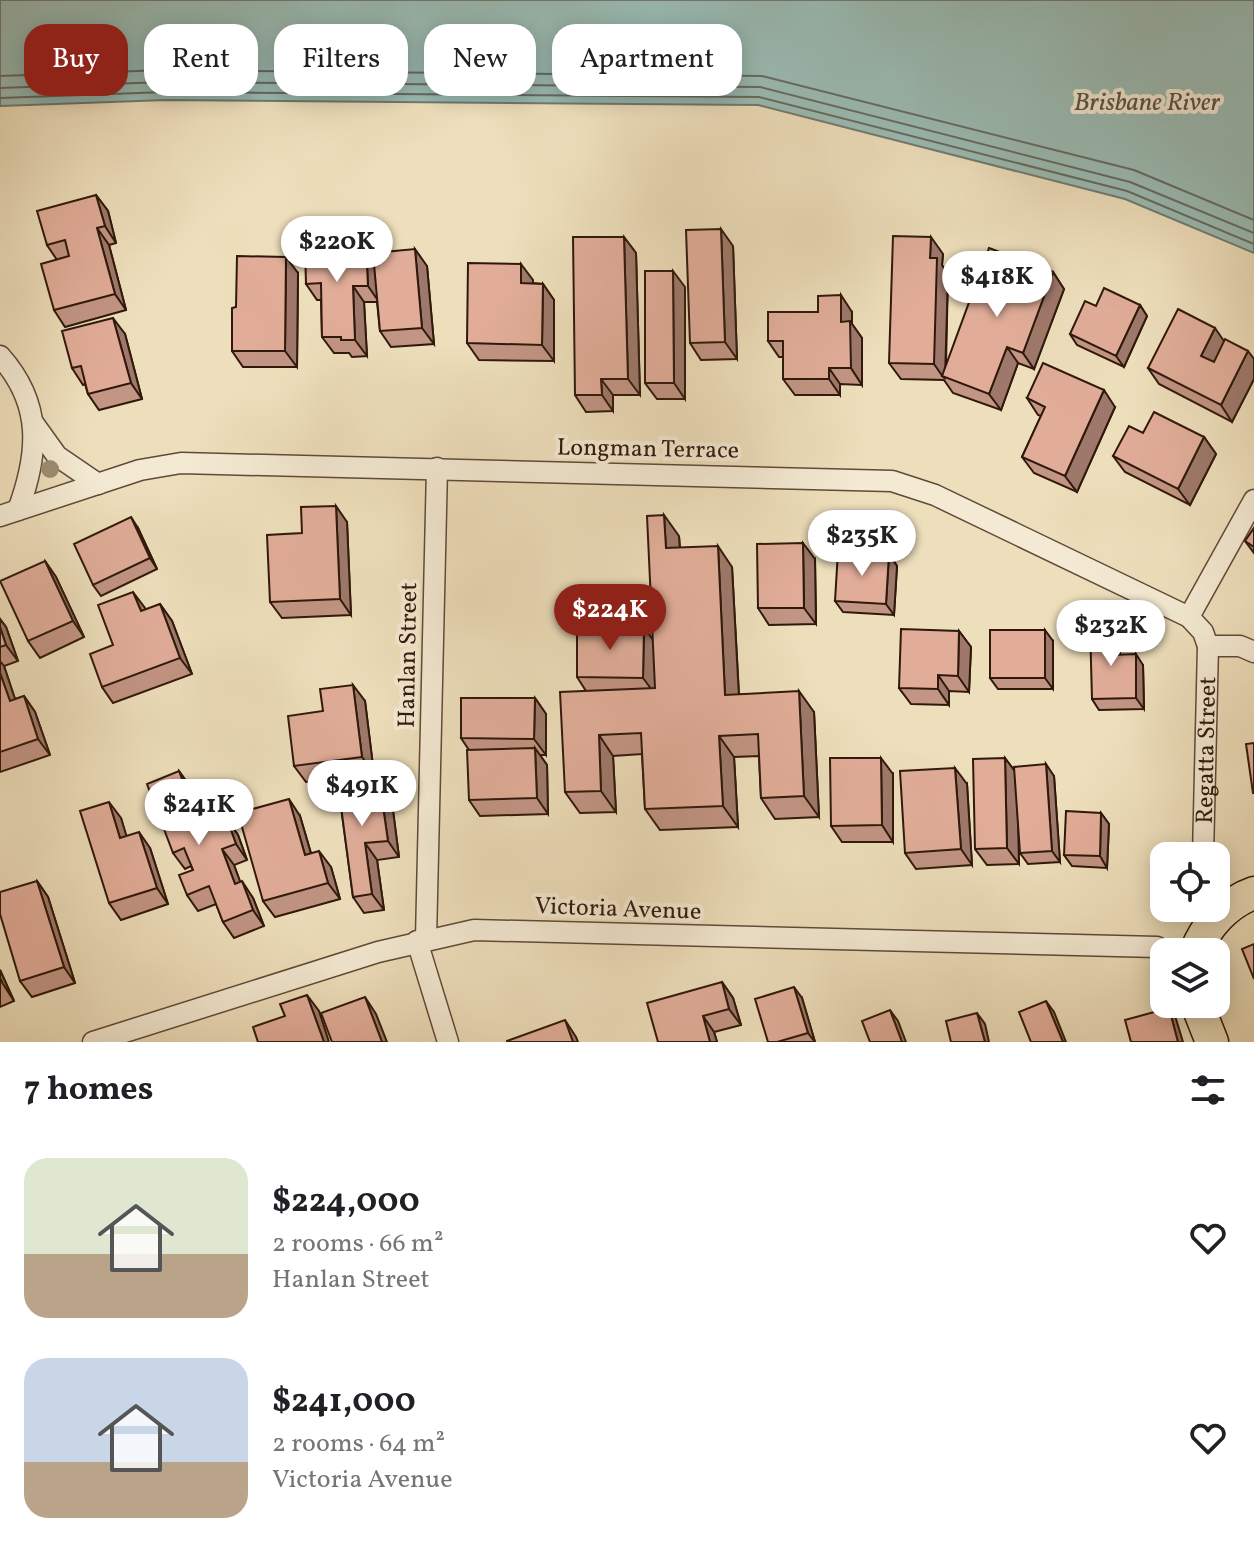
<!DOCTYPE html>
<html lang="en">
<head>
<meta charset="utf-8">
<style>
	body { margin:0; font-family:Vollkorn,serif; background:#f6f6f6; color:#202124; height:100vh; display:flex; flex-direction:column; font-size:30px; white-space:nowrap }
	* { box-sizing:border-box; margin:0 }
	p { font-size:26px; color:#757577 }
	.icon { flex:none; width:44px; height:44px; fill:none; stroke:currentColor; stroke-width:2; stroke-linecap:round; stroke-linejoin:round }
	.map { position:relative; height:1042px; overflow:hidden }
	.drawer { display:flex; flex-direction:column; background:#fff; flex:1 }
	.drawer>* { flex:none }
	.top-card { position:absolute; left:24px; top:24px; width:800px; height:72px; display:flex; gap:16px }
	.controls { position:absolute; left:1150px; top:842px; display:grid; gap:16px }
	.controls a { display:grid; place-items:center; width:80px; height:80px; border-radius:16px; background:#fff; box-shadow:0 4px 20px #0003; font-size:40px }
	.price { position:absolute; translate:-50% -68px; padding:0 18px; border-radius:28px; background:#fff; color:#222; font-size:26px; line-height:52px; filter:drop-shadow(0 2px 4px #0008) }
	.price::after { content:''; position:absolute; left:50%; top:48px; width:24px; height:18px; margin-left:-12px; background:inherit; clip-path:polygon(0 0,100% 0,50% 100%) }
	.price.active { background:#8f2418; color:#fff }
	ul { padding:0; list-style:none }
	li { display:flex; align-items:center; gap:24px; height:200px; padding:0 24px }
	li span { display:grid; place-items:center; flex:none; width:224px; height:160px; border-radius:24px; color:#555 }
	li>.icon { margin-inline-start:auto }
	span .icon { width:96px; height:96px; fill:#fffc; stroke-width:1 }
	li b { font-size:34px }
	h2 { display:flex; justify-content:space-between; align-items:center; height:96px; padding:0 24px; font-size:34px }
	.pill { padding:0 28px; border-radius:24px; background:#fff; box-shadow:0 4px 20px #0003; font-size:28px; line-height:72px }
	.pill.active { background:#8f2418; color:#fff }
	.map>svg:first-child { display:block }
	.water { fill:#9abcb5; stroke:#707b71; stroke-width:2 }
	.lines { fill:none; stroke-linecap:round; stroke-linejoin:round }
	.shore { stroke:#656a60; stroke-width:2 }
	.street-casing { stroke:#604a37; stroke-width:23 }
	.primary-casing { stroke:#30190b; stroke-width:35 }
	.street { stroke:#f4ead3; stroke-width:20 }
	.primary { stroke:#eedfbc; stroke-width:32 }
	.tree { fill:#9c8e71 }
	.wall { fill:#c29584; stroke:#30190b; stroke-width:2 }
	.shaded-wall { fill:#9e796b; stroke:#30190b; stroke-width:2 }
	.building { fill:#e1ad99; stroke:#30190b; stroke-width:2 }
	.labels { text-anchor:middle; stroke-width:8; stroke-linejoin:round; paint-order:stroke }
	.street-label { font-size:24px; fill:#30190b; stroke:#f4ead3 }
	.water-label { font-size:26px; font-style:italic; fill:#555246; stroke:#f4ead3 }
</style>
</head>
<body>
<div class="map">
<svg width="1254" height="1042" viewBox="0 0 1254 1042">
	<rect width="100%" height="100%" fill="#eedfbc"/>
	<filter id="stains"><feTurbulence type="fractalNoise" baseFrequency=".0025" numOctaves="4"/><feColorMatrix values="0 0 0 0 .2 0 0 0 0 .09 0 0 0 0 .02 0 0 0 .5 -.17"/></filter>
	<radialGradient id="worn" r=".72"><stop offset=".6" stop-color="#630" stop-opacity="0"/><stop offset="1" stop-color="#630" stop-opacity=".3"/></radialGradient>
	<path class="water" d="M0 0H1254V253L1125 199 758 105 166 100 0 106Z"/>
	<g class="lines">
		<path class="shore" d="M0 76 165 70 762 76 1134 170 1254 220
			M0 88 165 82 760 87 1130 182 1254 233
			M0 98 166 92 759 97 1127 191 1254 244"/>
		<g class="street-casing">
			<g id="street">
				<path d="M0 356C43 404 39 453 18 510"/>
				<path d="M34 424 57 456 98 484"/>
				<path d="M0 516 140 470 181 463 892 481 935 495 1189 617 1203 632 1208 646H1240L1254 652"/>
				<path d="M1189 617 1254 500"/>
				<path id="s1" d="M1203 856 1208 646"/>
				<path d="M426 939 437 468"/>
				<path d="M417 941 448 1042"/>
				<path d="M93 1042 378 952 474 930 1157 947"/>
			</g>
		</g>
		<g class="primary-casing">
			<path id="primary" d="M1196 952C1205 926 1228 902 1254 893
				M1197 1004 1212 1042"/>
		</g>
		<use href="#street" class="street"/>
		<use href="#primary" class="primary"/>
	</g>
	<circle class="tree" cx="50" cy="469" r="9"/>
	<path class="wall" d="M96 195 108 211 116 243 109 245 126 310 65 327 54 310 57 260 47 245Z
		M624 237 636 253 640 395H613V411L586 412 575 395Z
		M733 246 737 359 701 360 690 343Z
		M373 254 427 266 434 344 391 347 380 331 377 302H364L367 356 352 357 349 353H334L322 337 321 300H317L306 284Z
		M943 254 942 265 948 274 946 365 1053 272 1064 289 1034 369 1018 363 1001 410 953 393 944 380 901 379 889 363Z
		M298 273 297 367H243L232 351 236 307Z
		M533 280 532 283 543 284 554 300V361L479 360 467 343Z
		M685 287V399H657L645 383Z
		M1140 305 1147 316 1124 367 1077 345 1070 334 1096 306Z
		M852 312V324L862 338V385L840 384V395H795L783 379V357H779L768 341Z
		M125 334 142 399 99 410 88 394 85 384 83 385 72 368Z
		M1224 341 1254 359V379L1232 422 1159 384 1148 368Z
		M1027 398 1115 407 1077 492 1034 473 1022 457 1041 416 1038 415Z
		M1143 433 1204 437 1216 454 1190 505 1125 472 1113 456Z
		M347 522 351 615 282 618 270 602 302 533Z
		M138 528 157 569 101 596 93 585Z
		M1254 528V553L1245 541Z
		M679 536 680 548 732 567 739 694 814 712 819 817 775 819 761 798 759 756 734 757 738 827 660 830 645 809 642 754 613 756 616 812 580 813 565 792 586 691 577 677 644 627 653 640Z
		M889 554 897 566 894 615 843 612 835 601Z
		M815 559 816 624 769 625 758 608Z
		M45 561 56 577 84 637 40 658 28 641Z
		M160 604 172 621 192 674 113 703 102 687 113 645 145 610Z
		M0 619 6 627 18 661 4 666 15 699 24 696 35 712 50 755 0 772Z
		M1112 626 1119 637 1120 655 1143 665 1144 709 1099 710 1092 699Z
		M959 631 971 647 969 692 949 691V705L911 704 899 688Z
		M1053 641V689H998L990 678Z
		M535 698 546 714V755H540L547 765 548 814 480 816 469 800V750L461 738Z
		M365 701 374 774 306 782 294 766 323 711Z
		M1005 758 1014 771 1054 776 1060 862 1028 864 1020 853 1018 817 1019 864 987 865 975 849Z
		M179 771 191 788 206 827 227 819 238 835 247 860 234 865 240 882 253 898 264 926 234 938 223 922 216 904 198 911 187 895 193 870 191 866 185 869 173 853Z
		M893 774V842H842L831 826Z
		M338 784 391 795 399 857 377 860 384 910 364 913 353 897Z
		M967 784 972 865 916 869 905 853Z
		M1101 813 1109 824 1107 868 1072 866 1064 855Z
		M300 816 311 853 331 867 340 899 275 917 263 901Z
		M121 818 126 836 150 848 168 904 121 920 109 903Z
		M37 881 48 897 75 983 32 997 20 981Z
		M0 970 14 1001 0 1007Z
		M722 982 733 998 741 1025 714 1032 717 1042H658Z
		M802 998 815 1042H768Z"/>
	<path class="shaded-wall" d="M96 195 108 211 116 243 105 226Z
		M97 228 109 245 126 310 115 294Z
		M721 229 733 246 737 359 725 342Z
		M624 237 636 253 640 395 628 379Z
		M931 237 943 254 942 265 948 274 945 378 943 377 934 364 930 258Z
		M366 244 378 260 379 302 368 286Z
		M415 249 427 266 434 344 422 328Z
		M286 257 298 273 297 367 285 351Z
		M521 264 533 280 532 299 521 283Z
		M673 271 685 287V399L674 383Z
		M1053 272 1064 289 1034 369 1023 353Z
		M543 284 554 300V361L542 345Z
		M353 286 364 302 367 356 355 340Z
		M841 295 852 312V324L862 338V385L851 368 841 322Z
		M1140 305 1147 316 1124 367 1116 356Z
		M113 318 125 334 142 399 131 383Z
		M1215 328 1226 344 1212 372 1201 356Z
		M1007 347 1018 363 1001 410 989 394Z
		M1248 351 1254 359V379L1232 422 1221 405Z
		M829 368 840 384V395L829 379Z
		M601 379 613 395V411L602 395Z
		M1104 390 1115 407 1077 492 1065 476Z
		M1204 437 1216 454 1190 505 1178 489Z
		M336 506 347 522 351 615 340 599Z
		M664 515 679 536 681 569 666 548Z
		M131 517 138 528 157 569 150 558Z
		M803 543 815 559 816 624 804 608Z
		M718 546 732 567 740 716 725 695Z
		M889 554 897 566 894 615 886 604Z
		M45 561 56 577 84 637 73 621Z
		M133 592 145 608 152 628 141 611Z
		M160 604 172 621 192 674 180 658Z
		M0 619 6 627 18 661 6 645 0 627Z
		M1112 626 1119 637 1120 666 1112 655Z
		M644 627 655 643V694L643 678Z
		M1045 630 1053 641V689L1045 678Z
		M959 631 971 647 969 692 958 676Z
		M1136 654 1143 665 1144 709 1136 698Z
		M0 661 4 666 21 717 10 701 0 673Z
		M938 675 949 691V705L938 689Z
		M353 685 365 701 374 774 362 757Z
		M799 691 814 712 819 817 804 796Z
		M24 696 35 712 50 755 38 739Z
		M535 698 546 714V755L534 739Z
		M599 735 613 756 616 812 601 791Z
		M719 736 734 757 738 827 723 806Z
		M535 748 547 765 548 814 537 798Z
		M881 758 893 774V842L882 825Z
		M1005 758 1017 774 1019 864 1007 848Z
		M1046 764 1054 776 1060 862 1052 851Z
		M955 768 967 784 972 865 961 849Z
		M179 771 191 788 213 845 201 829Z
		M379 778 391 795 399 857 388 841Z
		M289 799 300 816 316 871 305 855Z
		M109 802 121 818 132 854 120 838Z
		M1101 813 1109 824 1107 868 1100 856Z
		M227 819 238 835 247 860 236 844Z
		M139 832 150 848 168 904 157 888Z
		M365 843 377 860 384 910 372 894Z
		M222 849 234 865 247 900 235 884Z
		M319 851 331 867 340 899 328 883Z
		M37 881 48 897 75 983 64 967Z
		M242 881 253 898 264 926 253 910Z
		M0 970 14 1001 3 984 0 978Z
		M722 982 733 998 741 1025 729 1009Z
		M794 987 802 998 815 1042 808 1033Z
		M307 995 319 1011 329 1042H324Z
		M365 997 376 1014 387 1042H382Z
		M1046 1001 1054 1012 1066 1042H1063Z
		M1169 1008 1176 1019 1183 1042H1178Z
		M890 1010 898 1021 906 1042H902Z
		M977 1013 985 1024 989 1042H985Z
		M703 1016 714 1032 717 1042H710Z
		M565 1020 576 1037 578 1042H573Z"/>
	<path class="building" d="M96 195 105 226 97 228 115 294 54 310 41 264 69 256 65 240 47 245 37 211Z
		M721 229 725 342 690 343 686 230Z
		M893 236 931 237 930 258H937L934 364 889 363Z
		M573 237H624L628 379H601L602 395H575Z
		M366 244 368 286H353L355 340H341V337H322L321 283 306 284 305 246Z
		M989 248 1053 272 1023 353 1007 347 989 394 942 376Z
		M415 249 422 328 380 331 373 253Z
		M237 256 286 257 285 351H232V308L236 307Z
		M468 263 521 264V283L543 284 542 345 467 343Z
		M645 271H673L674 383H645Z
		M1104 288 1140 305 1116 356 1070 334 1085 301 1096 306Z
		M841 295V322L850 321 851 368H829V379H783V341H768V312H818V296Z
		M1178 309 1215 328 1201 356 1214 362 1225 339 1248 351 1221 405 1148 368Z
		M113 318 131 383 88 394 81 366 72 368 62 331Z
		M1043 363 1104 390 1065 476 1022 457 1045 407 1027 398Z
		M1154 412 1204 437 1178 489 1113 456 1129 426 1143 433Z
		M336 506 340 599 270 602 267 535 302 533 301 507Z
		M664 515 666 548 718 546 725 695 799 691 804 796 761 798 758 734 719 736 723 806 645 809 641 733 599 735 601 791 565 792 560 692 655 688 647 516Z
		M131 517 150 558 93 585 74 544Z
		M1254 528V547L1245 541Z
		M803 543 804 608H758L757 544Z
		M838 551 889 554 886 604 835 601Z
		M45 561 73 621 28 641 0 581Z
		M133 592 141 611 160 604 180 658 102 687 90 654 113 645 98 605Z
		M577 626 644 627 643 678 577 677Z
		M1090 626H1112V655L1136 654V698L1092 699Z
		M0 627 6 645 0 647Z
		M901 629 959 631 958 676 938 675V689L899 688Z
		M990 630H1045V678H990Z
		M0 673 10 701 24 696 38 739 0 752Z
		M353 685 362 757 294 766 288 716 323 711 320 689Z
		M461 698H535L534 739 461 738Z
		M1254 743V793H1253L1246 744Z
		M535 748 537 798 469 800 467 750Z
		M830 758H881L882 825 831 826Z
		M1005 758 1007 848 975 849 973 759Z
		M1046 764 1052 851 1020 853 1014 767Z
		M955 768 961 849 905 853 900 771Z
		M179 771 201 829 227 819 236 844 222 849 235 884 242 881 253 910 223 922 209 886 187 895 179 875 193 870 184 848 173 853 147 784Z
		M379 778 388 841 365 843 372 894 353 897 338 784Z
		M289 799 305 855 319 851 328 883 263 901 238 813Z
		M109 802 120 838 139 832 157 888 109 903 80 811Z
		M1066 811 1101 813 1100 856 1064 855Z
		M37 881 64 967 20 981 0 914V892Z
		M1254 944V979L1242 949Z
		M722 982 729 1009 703 1016 710 1042H658L647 1003Z
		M794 987 808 1033 777 1042H768L755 999Z
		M307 995 324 1042H258L253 1027 285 1016 280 1004Z
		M365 997 382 1042H332L321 1013Z
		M1046 1001 1063 1042H1031L1019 1012Z
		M1169 1008 1178 1042H1131L1125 1020Z
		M890 1010 902 1042H870L862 1021Z
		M977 1013 985 1042H951L946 1021Z
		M565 1020 573 1042H507V1041Z"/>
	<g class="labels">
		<g class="street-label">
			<text transform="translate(648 448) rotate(1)" y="8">Longman Terrace</text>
			<text transform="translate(407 655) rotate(-89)" y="8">Hanlan Street</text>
			<text dy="8" stroke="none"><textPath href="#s1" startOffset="106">Regatta Street</textPath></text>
			<text transform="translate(618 908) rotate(2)" y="8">Victoria Avenue</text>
		</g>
		<g class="water-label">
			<text x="1147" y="110">Brisbane River</text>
		</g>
	</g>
	<rect width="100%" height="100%" filter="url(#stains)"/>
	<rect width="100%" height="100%" fill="url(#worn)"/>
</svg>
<div class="controls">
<a><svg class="icon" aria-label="locate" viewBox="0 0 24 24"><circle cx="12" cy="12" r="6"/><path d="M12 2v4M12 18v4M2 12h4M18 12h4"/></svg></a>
<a><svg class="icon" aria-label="layers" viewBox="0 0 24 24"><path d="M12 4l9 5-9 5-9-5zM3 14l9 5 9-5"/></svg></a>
</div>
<b class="price" style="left:337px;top:284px">$220K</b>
<b class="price" style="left:997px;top:319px">$418K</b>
<b class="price" style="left:862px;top:578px">$235K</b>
<b class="price active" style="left:610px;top:652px">$224K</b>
<b class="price" style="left:1111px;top:668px">$232K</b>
<b class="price" style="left:362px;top:828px">$491K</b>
<b class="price" style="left:199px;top:847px">$241K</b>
<div class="top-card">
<a class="pill active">Buy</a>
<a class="pill">Rent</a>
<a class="pill">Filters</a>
<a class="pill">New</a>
<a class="pill">Apartment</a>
</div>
</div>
<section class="drawer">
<h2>7 homes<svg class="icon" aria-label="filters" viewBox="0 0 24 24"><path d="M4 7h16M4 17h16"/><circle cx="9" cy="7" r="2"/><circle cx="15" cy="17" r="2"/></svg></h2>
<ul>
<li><span style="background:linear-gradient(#dfe7d0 60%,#b9a48a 0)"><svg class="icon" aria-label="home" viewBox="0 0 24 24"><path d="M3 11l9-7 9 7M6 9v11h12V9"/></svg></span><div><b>$224,000</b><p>2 rooms · 66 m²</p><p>Hanlan Street</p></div><svg class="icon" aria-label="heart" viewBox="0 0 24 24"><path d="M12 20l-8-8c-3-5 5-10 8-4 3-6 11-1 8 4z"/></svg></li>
<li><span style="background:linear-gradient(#c9d6e8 65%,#b9a48a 0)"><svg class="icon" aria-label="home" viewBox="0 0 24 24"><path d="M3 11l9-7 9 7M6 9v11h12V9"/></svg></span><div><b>$241,000</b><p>2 rooms · 64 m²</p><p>Victoria Avenue</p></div><svg class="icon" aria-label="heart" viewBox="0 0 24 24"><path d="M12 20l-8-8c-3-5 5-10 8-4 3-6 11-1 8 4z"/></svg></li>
</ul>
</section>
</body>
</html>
